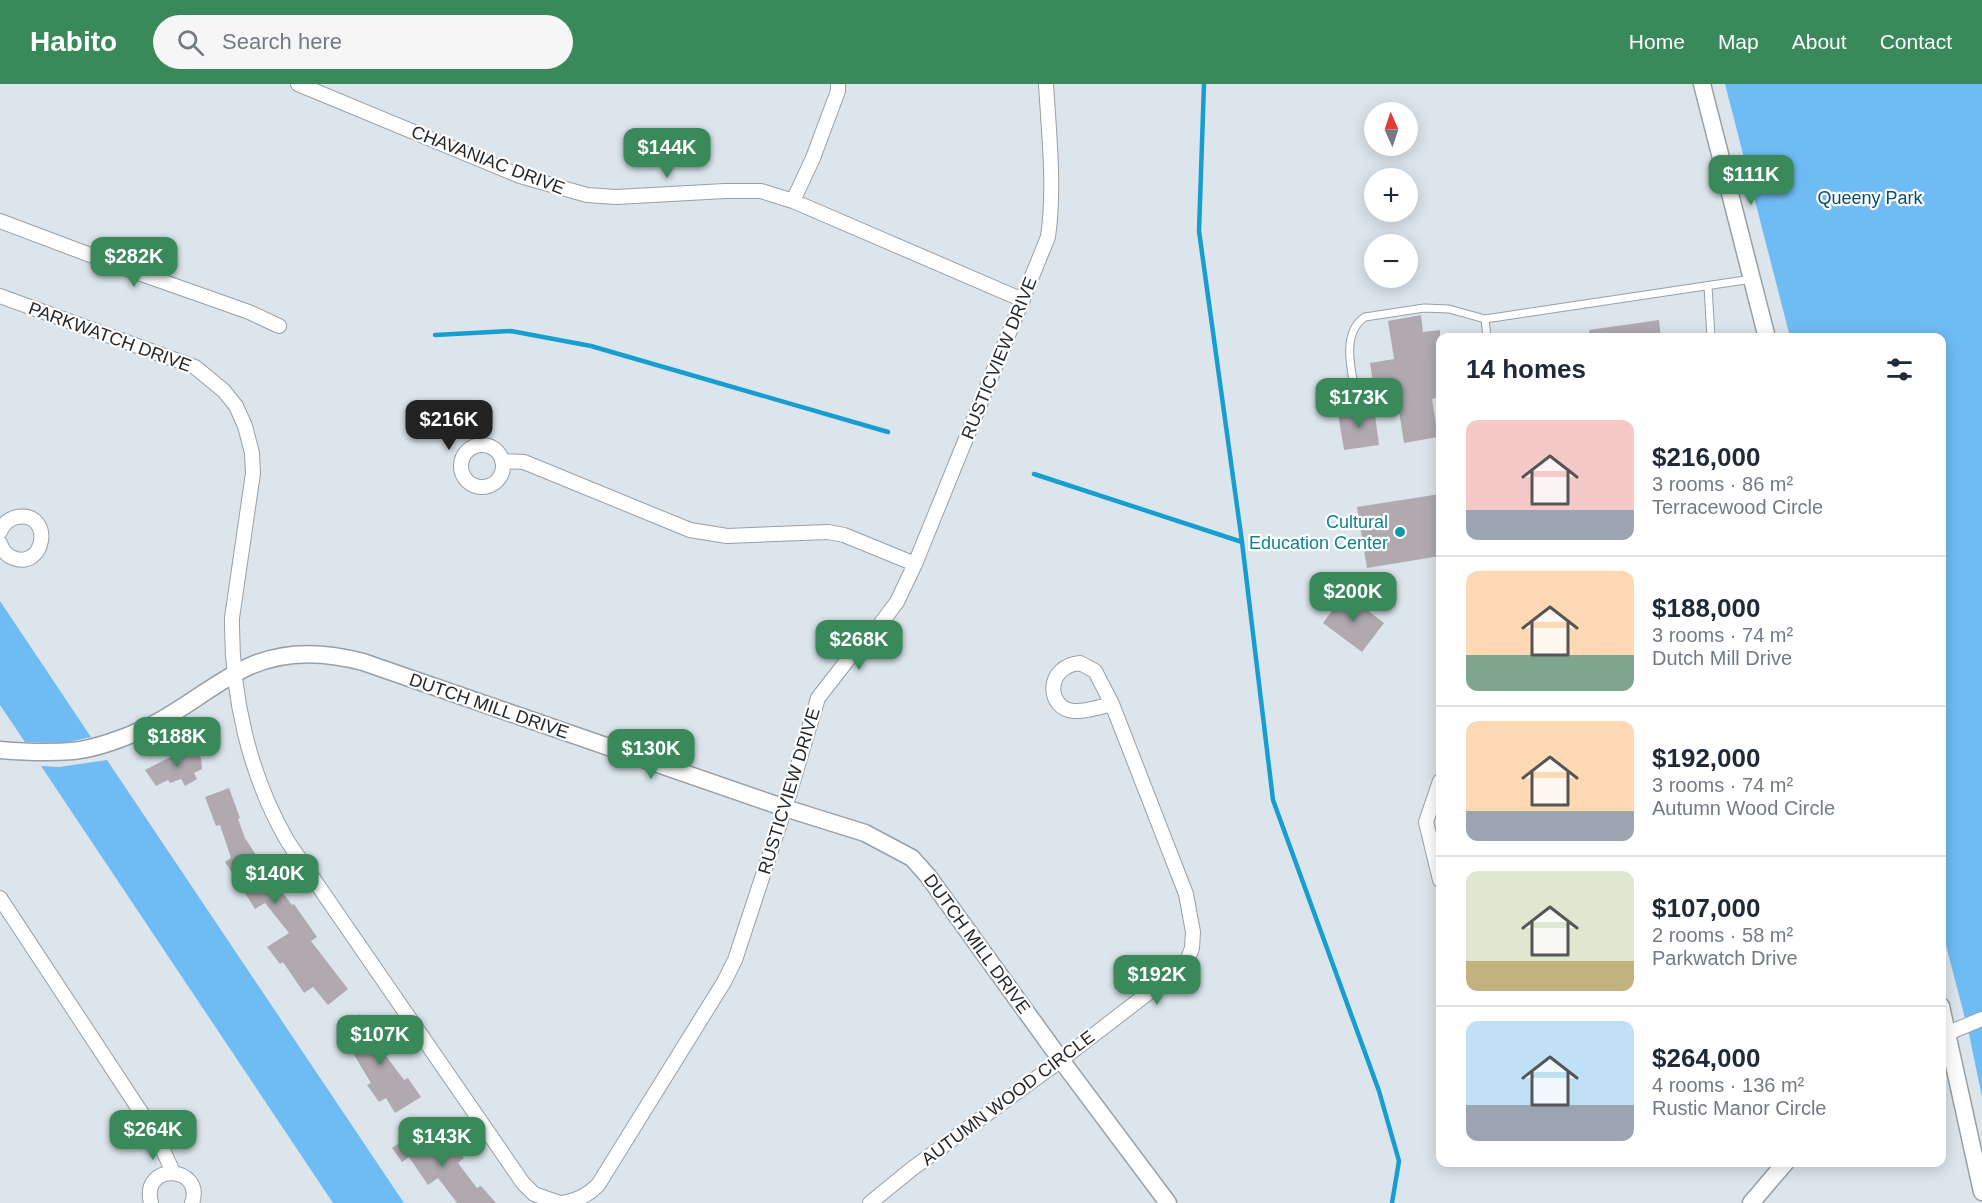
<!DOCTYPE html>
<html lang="en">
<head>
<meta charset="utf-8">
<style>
	body { margin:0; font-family:Arial,sans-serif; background:#f6f6f7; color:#1f2937; height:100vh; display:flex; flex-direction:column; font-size:22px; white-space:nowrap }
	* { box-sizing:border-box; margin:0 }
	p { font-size:20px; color:#747a83 }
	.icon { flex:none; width:33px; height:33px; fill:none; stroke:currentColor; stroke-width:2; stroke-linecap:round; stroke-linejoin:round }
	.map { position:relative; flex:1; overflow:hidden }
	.panel { position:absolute; left:1436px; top:249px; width:510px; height:834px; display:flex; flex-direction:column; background:#fff; border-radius:12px; box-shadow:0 3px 15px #0003 }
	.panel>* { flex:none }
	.needle { width:39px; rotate:357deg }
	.tools { position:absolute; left:1364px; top:18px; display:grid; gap:12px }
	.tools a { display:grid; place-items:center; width:54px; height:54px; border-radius:50%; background:#fff; box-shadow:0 3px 15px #0003; font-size:30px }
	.price { position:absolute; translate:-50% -51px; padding:0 14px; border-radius:12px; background:#39895a; color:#fff; font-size:20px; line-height:39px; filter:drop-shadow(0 2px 3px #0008) }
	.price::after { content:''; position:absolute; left:50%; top:36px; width:18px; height:14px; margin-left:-9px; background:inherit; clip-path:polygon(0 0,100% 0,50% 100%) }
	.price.current { background:#222; color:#fff }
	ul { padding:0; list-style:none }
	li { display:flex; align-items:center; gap:18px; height:150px; padding:0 30px }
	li+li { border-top:2px solid #e0e1e3 }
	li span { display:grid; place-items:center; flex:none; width:168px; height:120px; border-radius:12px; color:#555 }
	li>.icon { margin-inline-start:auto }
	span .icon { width:72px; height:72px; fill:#fffc; stroke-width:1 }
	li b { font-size:26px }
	h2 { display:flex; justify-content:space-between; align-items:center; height:72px; padding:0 30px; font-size:26px }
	header { display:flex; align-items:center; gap:36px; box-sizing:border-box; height:84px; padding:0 30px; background:#39895a; color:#fff }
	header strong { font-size:28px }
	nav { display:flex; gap:33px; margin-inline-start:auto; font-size:21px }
	.search { width:420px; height:54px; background:#f6f6f7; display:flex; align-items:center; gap:15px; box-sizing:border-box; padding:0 21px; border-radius:33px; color:#747a83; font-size:22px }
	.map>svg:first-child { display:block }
	.green { fill:#6fbcf4 }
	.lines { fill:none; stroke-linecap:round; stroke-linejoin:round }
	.stream { stroke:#179dd0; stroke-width:4.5 }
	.building { fill:#b1a9b0 }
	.service-casing { stroke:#97a0a7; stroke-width:9 }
	.minor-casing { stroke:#97a0a7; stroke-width:16 }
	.tertiary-casing { stroke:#97a0a7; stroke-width:19 }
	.service { stroke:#fff; stroke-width:7 }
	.minor { stroke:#fff; stroke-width:14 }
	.tertiary { stroke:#fff; stroke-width:16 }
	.culture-dot { fill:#0f9aa8; stroke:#fff; stroke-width:2 }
	.labels { text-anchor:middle; stroke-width:4.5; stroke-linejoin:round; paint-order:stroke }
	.street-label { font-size:18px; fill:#25282b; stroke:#fff }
	.park-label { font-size:18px; fill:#034e77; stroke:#fff }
	.culture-label { font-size:18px; fill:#0d838f; stroke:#fff; text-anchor:end }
</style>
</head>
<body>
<header>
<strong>Habito</strong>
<div class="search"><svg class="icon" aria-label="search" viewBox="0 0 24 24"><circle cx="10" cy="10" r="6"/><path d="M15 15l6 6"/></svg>Search here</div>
<nav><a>Home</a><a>Map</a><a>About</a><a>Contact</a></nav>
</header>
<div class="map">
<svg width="1982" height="1119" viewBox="0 0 1982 1119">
	<rect width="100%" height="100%" fill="#dce5ec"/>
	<path class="green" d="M1725 0H1982V1013L1969 950 1941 842V254L1790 253Z
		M0 517 91 653 65 659 25 658 0 621Z
		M107 676 404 1119H333L41 682 59 683Z"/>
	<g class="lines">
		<path class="stream" d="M1204 0 1199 147 1242 458 1273 716 1379 1007 1399 1077 1392 1119
			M435 251 511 247 591 262 888 348
			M1034 390 1242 458"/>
	</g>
	<path class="building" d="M1421 231 1423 248 1440 246V258L1437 259 1440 280V313L1432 315 1438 353 1404 359 1398 321 1377 324 1370 279 1394 275 1388 237Z
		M1659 236 1661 254H1590L1589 246Z
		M1374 324 1379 361 1344 366 1338 330Z
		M1440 410V472L1367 484 1357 423Z
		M1345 509 1384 539 1362 568 1323 539Z
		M192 662 201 674 202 685 194 689 197 695 185 702 181 695 170 699 168 696 156 702 145 686Z
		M229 704 240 734 238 735 245 754 258 774 261 772 276 793 273 796 292 821 294 820 317 853 311 857 348 905 328 921 313 903 304 909 283 878 280 880 267 863 289 849 265 819 255 825 225 778 231 774 220 741 216 742 205 713Z
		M360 930 368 941 370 940 388 958 392 968 386 972 404 996 408 994 421 1013 395 1029 386 1014 379 1018 367 1001 371 999 345 956 356 950 349 938Z
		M417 1047 431 1065 448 1052 464 1074 458 1079 477 1104 481 1102 496 1119H457L438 1094 428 1101 409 1073 402 1078 392 1064Z"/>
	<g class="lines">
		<g class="service-casing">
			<path id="service" d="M1708 202 1711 254
				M1487 254 1485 235 1752 195
				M1357 317C1353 292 1339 250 1365 233L1424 224 1449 225 1485 235"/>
		</g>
		<g class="minor-casing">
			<path id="minor" d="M298 0 520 92 587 111 616 113 725 107H761L793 117 1023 216
				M793 117 813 74 838 7V0
				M0 137 130 186 249 228 279 242
				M0 212 195 283 224 307 236 322 245 342 252 369 253 389 232 534C231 611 249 691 288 758L523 1099 534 1110 560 1119
				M461 382a21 21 0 1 1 42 0a21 21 0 1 1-42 0Z
				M502 377 524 378 690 446 727 452 828 448 844 451 915 480
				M0 448C3 440 8 435 17 433 55 427 45 489 11 473 5 470 2 465 0 459
				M1080 579 1095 587 1112 620C1100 623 1086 628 1074 627 1046 625 1045 582 1080 579Z
				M1440 697 1426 738 1440 796
				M0 814 156 1051 173 1088
				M1948 949 1982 935
				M151 1119C140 1078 205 1081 192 1119
				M562 1119C577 1116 587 1112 598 1101L724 898 735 876 785 724 818 614 853 569 878 543 897 518 915 480 1048 153C1055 103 1049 51 1046 0
				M870 1119 913 1084 1061 976 1186 880 1192 864 1193 848 1186 810 1112 620"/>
		</g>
		<g class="tertiary-casing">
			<path id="tertiary" d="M1702 0 1767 254
				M0 666C24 668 49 669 73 667 94 665 124 654 144 645 180 629 214 598 250 582 286 566 326 568 363 578L785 724 865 749 912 774 928 792 1061 976 1168 1119
				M1941 922 1982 1108
				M1751 1119 1786 1078"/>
		</g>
		<use href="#service" class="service"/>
		<use href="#minor" class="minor"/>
		<use href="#tertiary" class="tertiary"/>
	</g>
	<circle class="culture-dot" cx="1400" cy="448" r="6"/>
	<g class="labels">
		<g class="street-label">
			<text transform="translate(488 76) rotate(21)" y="6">CHAVANIAC DRIVE</text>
			<text transform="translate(110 253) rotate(20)" y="6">PARKWATCH DRIVE</text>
			<text transform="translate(999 274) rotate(-68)" y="6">RUSTICVIEW DRIVE</text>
			<text transform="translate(489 622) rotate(19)" y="6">DUTCH MILL DRIVE</text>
			<text transform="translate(789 707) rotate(-73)" y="6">RUSTICVIEW DRIVE</text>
			<text transform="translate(977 860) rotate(54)" y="6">DUTCH MILL DRIVE</text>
			<text transform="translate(1008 1014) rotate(-37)" y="6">AUTUMN WOOD CIRCLE</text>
		</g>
		<g class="park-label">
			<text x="1870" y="120">Queeny Park</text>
		</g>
		<g class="culture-label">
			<text x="1388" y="444">Cultural<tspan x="1388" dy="21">Education Center</tspan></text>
		</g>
	</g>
</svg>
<div class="tools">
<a><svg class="needle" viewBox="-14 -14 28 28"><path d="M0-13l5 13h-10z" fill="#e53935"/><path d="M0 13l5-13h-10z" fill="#747a83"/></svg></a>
<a>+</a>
<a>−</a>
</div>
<b class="price" style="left:667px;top:95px">$144K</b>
<b class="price" style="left:1751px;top:122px">$111K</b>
<b class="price" style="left:134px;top:204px">$282K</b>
<b class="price" style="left:1359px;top:345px">$173K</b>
<b class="price current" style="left:449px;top:367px">$216K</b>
<b class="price" style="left:1353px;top:539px">$200K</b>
<b class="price" style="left:859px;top:587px">$268K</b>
<b class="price" style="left:177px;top:684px">$188K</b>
<b class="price" style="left:651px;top:696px">$130K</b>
<b class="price" style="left:275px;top:821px">$140K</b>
<b class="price" style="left:1157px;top:922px">$192K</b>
<b class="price" style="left:380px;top:982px">$107K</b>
<b class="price" style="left:153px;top:1077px">$264K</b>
<b class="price" style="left:442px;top:1084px">$143K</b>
<section class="panel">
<h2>14 homes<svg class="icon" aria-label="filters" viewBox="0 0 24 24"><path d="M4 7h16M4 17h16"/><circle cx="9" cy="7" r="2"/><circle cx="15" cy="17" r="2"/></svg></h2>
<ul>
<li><span style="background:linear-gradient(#f6c9c9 75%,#9aa5b1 0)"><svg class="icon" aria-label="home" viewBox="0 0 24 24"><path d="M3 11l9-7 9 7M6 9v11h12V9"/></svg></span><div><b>$216,000</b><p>3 rooms · 86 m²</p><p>Terracewood Circle</p></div></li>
<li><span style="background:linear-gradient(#ffd9b3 70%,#7fa58c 0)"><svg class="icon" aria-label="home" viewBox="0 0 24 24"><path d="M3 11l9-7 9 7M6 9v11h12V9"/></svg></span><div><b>$188,000</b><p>3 rooms · 74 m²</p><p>Dutch Mill Drive</p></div></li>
<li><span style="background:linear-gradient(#ffd9b3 75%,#9aa5b1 0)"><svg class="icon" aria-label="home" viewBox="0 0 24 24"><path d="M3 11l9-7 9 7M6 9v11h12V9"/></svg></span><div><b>$192,000</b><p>3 rooms · 74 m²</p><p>Autumn Wood Circle</p></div></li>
<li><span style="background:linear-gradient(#dfe7d0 75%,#c2b280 0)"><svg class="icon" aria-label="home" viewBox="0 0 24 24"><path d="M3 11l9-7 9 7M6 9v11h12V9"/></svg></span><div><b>$107,000</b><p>2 rooms · 58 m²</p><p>Parkwatch Drive</p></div></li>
<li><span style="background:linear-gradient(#bfe0f5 70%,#9aa5b1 0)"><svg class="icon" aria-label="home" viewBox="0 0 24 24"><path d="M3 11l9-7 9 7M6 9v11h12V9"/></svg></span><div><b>$264,000</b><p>4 rooms · 136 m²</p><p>Rustic Manor Circle</p></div></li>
</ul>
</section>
</div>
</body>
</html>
